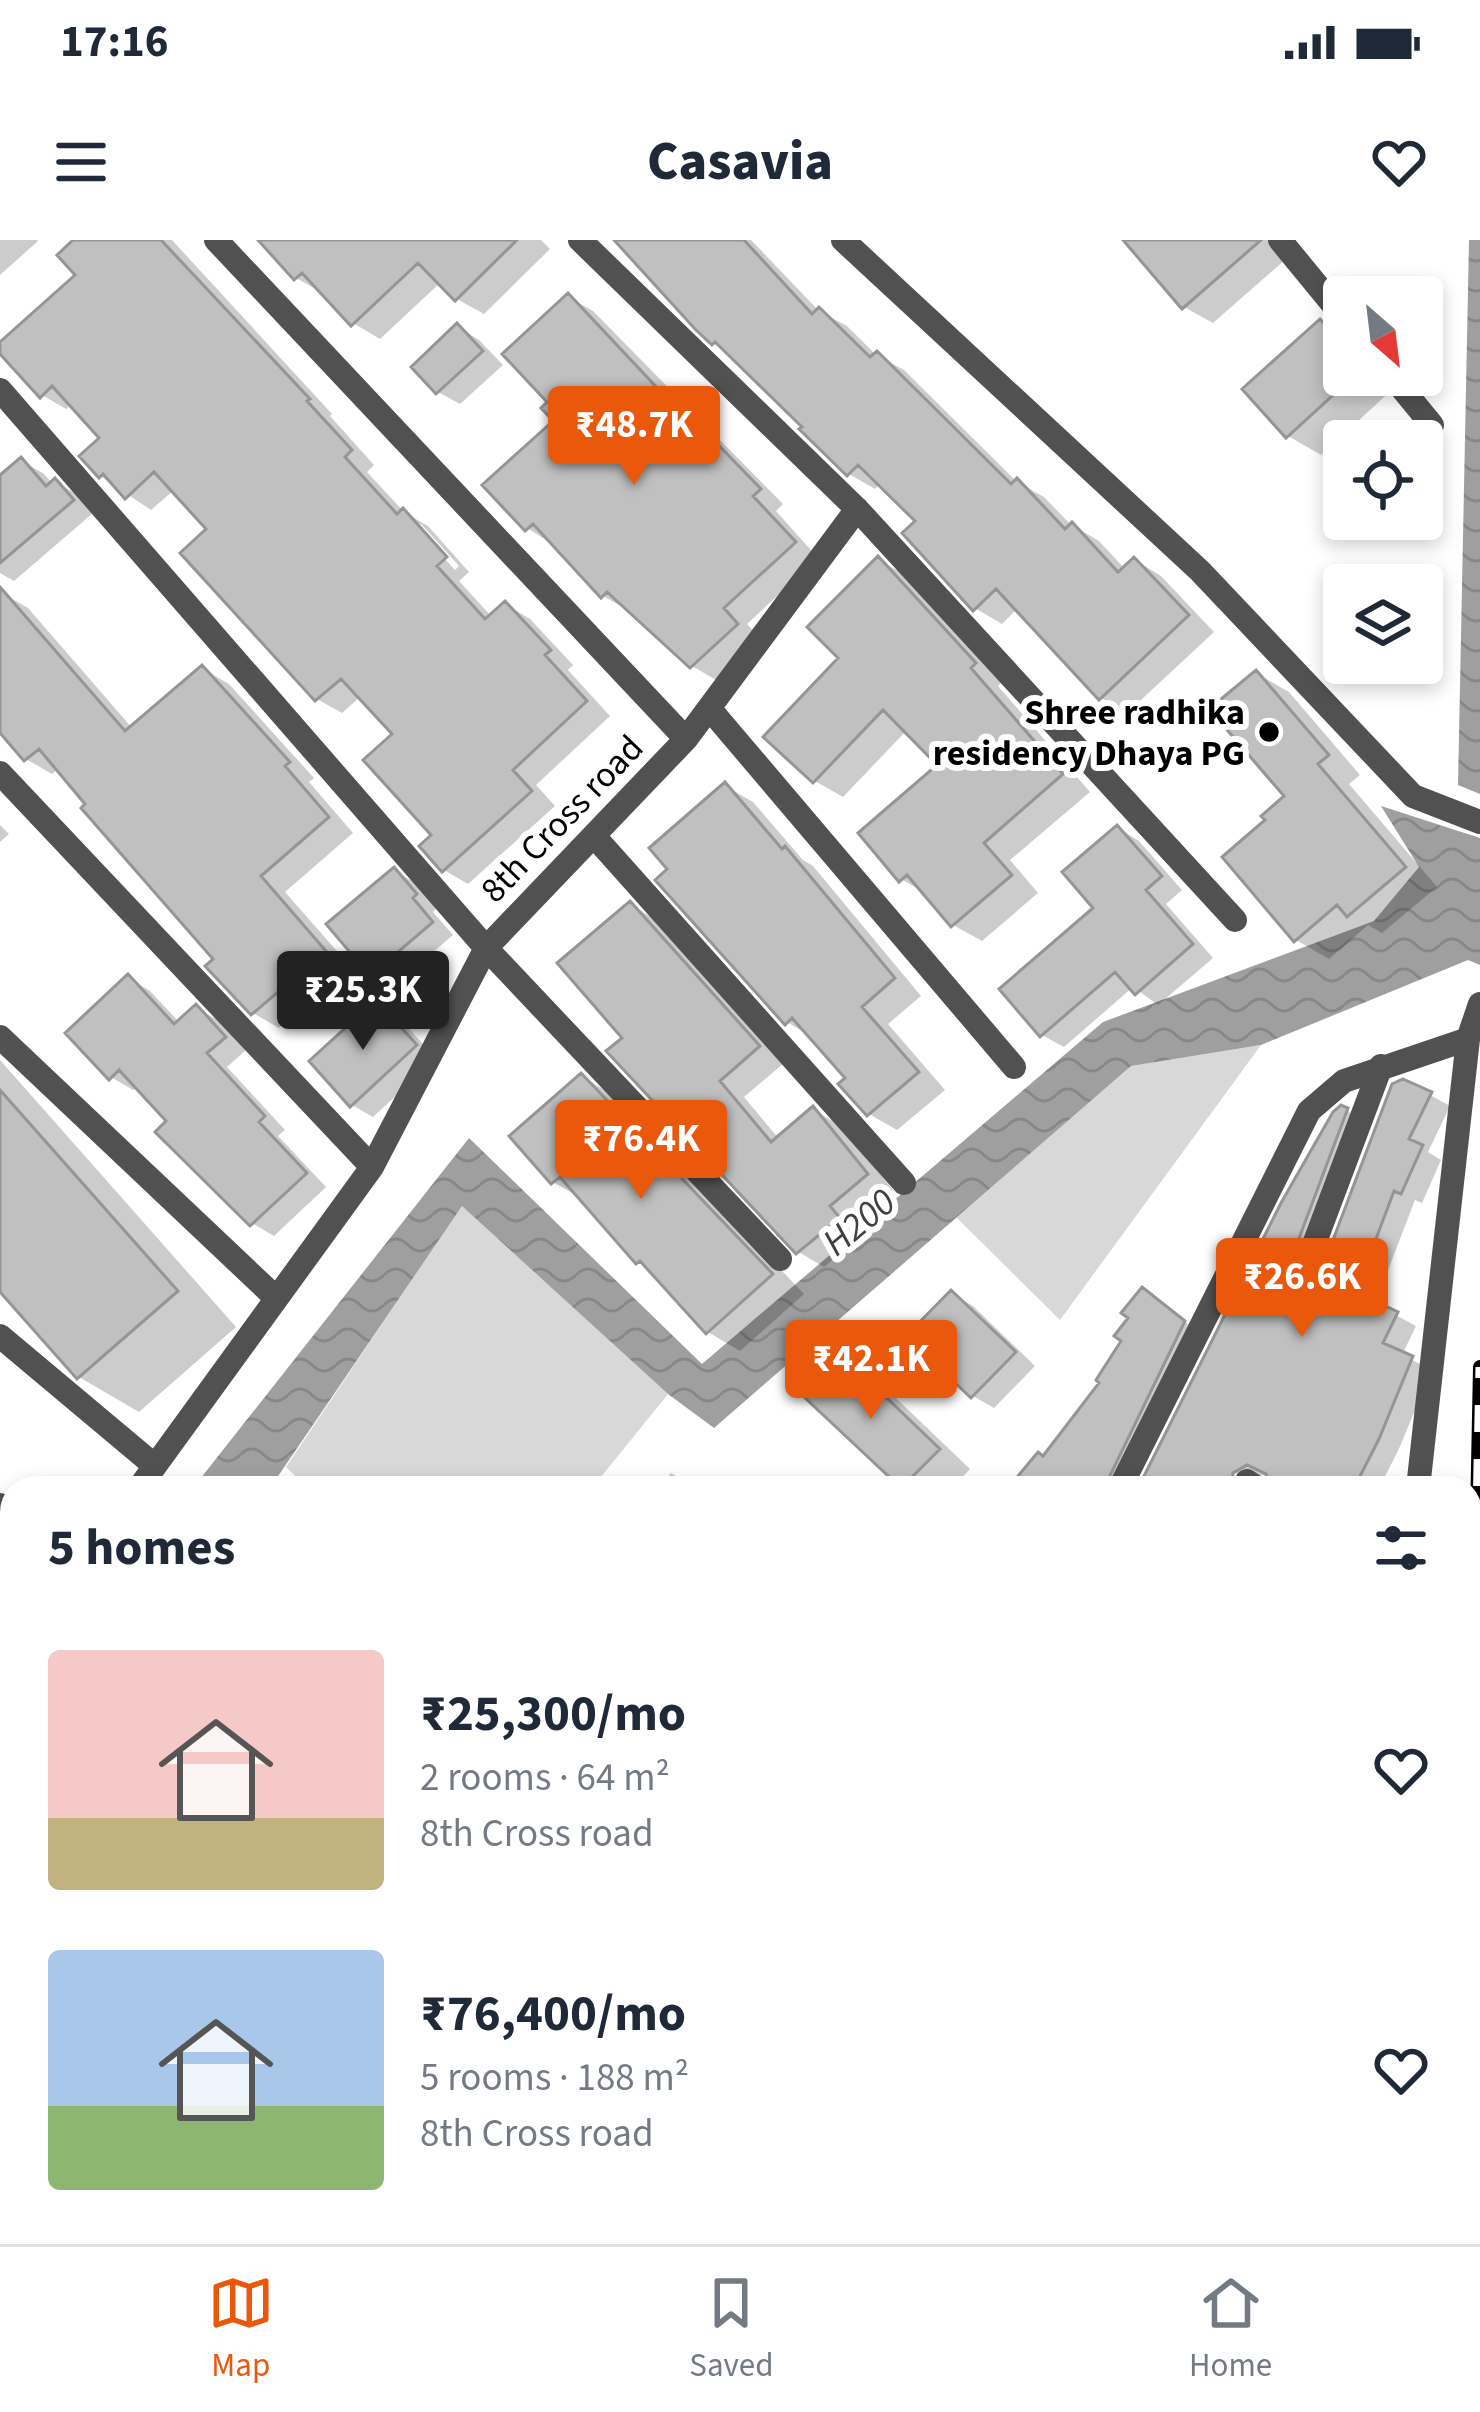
<!DOCTYPE html>
<html lang="en">
<head>
<meta charset="utf-8">
<style>
	body { margin:0; font-family:"Source Sans 3",sans-serif; background:#f2f2f3; color:#1f2937; height:100vh; display:flex; flex-direction:column; font-size:45px; white-space:nowrap }
	* { box-sizing:border-box; margin:0 }
	p { font-size:39px; color:#747a83 }
	.icon { flex:none; width:66px; height:66px; fill:none; stroke:currentColor; stroke-width:2; stroke-linecap:round; stroke-linejoin:round }
	.map { position:relative; flex:1; overflow:hidden }
	.panel { position:absolute; left:0px; top:1236px; width:1482px; height:768px; display:flex; flex-direction:column; background:#fff; border-radius:36px 36px 0 0; box-shadow:0 6px 18px #0003 }
	.panel>* { flex:none }
	.needle { width:78px; rotate:152deg }
	.buttons { position:absolute; left:1323px; top:36px; display:grid; gap:24px }
	.buttons a { display:grid; place-items:center; width:120px; height:120px; border-radius:12px; background:#fff; box-shadow:0 6px 18px #0003; font-size:60px }
	.price { position:absolute; translate:-50% -102px; padding:0 27px; border-radius:12px; background:#ea580c; color:#fff; font-size:39px; line-height:78px; filter:drop-shadow(0 3px 6px #0008) }
	.price::after { content:''; position:absolute; left:50%; top:72px; width:36px; height:27px; margin-left:-18px; background:inherit; clip-path:polygon(0 0,100% 0,50% 100%) }
	.price.on { background:#222; color:#fff }
	ul { padding:0; list-style:none }
	li { display:flex; align-items:center; gap:36px; height:300px; padding:0 48px }
	li span { display:grid; place-items:center; flex:none; width:336px; height:240px; border-radius:12px; color:#555 }
	li>.icon { margin-inline-start:auto }
	span .icon { width:144px; height:144px; fill:#fffc; stroke-width:1 }
	li b { font-size:51px }
	h2 { display:flex; justify-content:space-between; align-items:center; height:144px; padding:0 48px; font-size:51px }
	.status { display:flex; justify-content:space-between; align-items:center; height:84px; padding:0 60px; background:#fff; direction:ltr }
	.status svg { height:33px; fill:currentColor }
	header { display:flex; justify-content:space-between; align-items:center; height:156px; padding:0 48px; background:#fff; font-size:54px; font-weight:800 }
	.tabs { display:flex; justify-content:space-around; align-items:center; height:168px; border-top:3px solid #e0e1e3; background:#fff; font-size:33px; color:#747a83 }
	.tabs a { display:grid; justify-items:center; gap:6px }
	.tabs .on { color:#ea580c }
	.map>svg:first-child { display:block }
	.grass { fill:#d8d8d8 }
	.water { fill:url(#water-waves) }
	.shadow { fill:#0003; fill-rule:evenodd }
	.building { fill:#c0c0c0; stroke:#959595; stroke-width:3 }
	.lines { fill:none; stroke-linecap:round; stroke-linejoin:round }
	.street { stroke:#515151; stroke-width:24 }
	.secondary { stroke:#1e1e1e; stroke-width:24 }
	.rail-casing { stroke:#000; stroke-width:14 }
	.rail { stroke:#fff; stroke-width:9; stroke-dasharray:27; stroke-linecap:butt }
	.poi-dot { fill:#000; stroke:#fff; stroke-width:4.5 }
	.labels { text-anchor:middle; stroke-width:12; stroke-linejoin:round; paint-order:stroke }
	.poi-label { font-size:36px; font-weight:bold; fill:#000; stroke:#fff; text-anchor:end }
	.street-label { font-size:36px; fill:#000; stroke:#fff }
	.water-label { font-size:39px; font-style:italic; fill:#404040; stroke:#fff }
</style>
</head>
<body>
<div class="status"><b>17:16</b><svg viewBox="0 0 49 12"><path d="M0 12V9h3v3zM5 12V6h3v6zM10 12V3h3v9zM15 12V0h3v12zM26 1h20v11H26zM47 4h2v5h-2z"/></svg></div>
<header><svg class="icon" aria-label="menu" viewBox="0 0 24 24"><path d="M4 6h16M4 12h16M4 18h16"/></svg>Casavia<svg class="icon" aria-label="heart" viewBox="0 0 24 24"><path d="M12 20l-8-8c-3-5 5-10 8-4 3-6 11-1 8 4z"/></svg></header>
<div class="map">
<svg width="1480" height="2004" viewBox="0 0 1480 2004">
	<defs>
		<pattern id="water-waves" width="16" height="10" patternUnits="userSpaceOnUse" patternTransform="scale(3)"><rect width="16" height="10" fill="#9f9f9f"/><path d="M0 5q4-4 8 0t8 0" fill="none" stroke="#878787"/></pattern>
	</defs>
	<rect width="100%" height="100%" fill="#fff"/>
	<path class="grass" d="M1261 805 1060 1080 955 976 1131 826Z
		M462 965 668 1154 592 1248H308L286 1227Z
		M820 1992H1018L1042 2004H842Z"/>
	<path class="water" d="M1469 0H1480V554L1458 545Z
		M1381 566 1480 598V725L1468 720 1261 805 1131 826 714 1188 668 1154 462 966 270 1248H193L469 898 702 1124 1103 782 1374 681 1419 627Z
		M0 1512 12 1517V1637L0 1658Z"/>
	<path class="shadow" d="M0 0H37L38 1 0 35Z
		M77 0H172L332 174 330 176 374 225 367 232 405 273 428 286 469 332 459 341 492 377 505 364 530 379 573 425 568 430 610 476 536 545 555 566 468 644 444 630 435 595 396 495 361 456 342 473 317 459 184 313 210 290 174 250 151 270 100 236 103 199 72 164 66 169 42 155 0 109 79 35ZM408 278 422 285 459 326 455 330Z
		M262 0H541L550 9 484 74 457 59 441 42 380 99 353 83 323 53 296 38Z
		M621 0H751L819 71 847 86 876 115 904 130 1017 242 1044 257 1070 284 1099 301 1125 329 1135 320 1161 336 1214 392 1127 473 1101 458 1018 368 1002 384 975 368 919 281 881 243 875 249 849 234 806 187 728 111 713 102Z
		M1126 0H1269L1286 19 1213 83 1184 67Z
		M568 57 593 71 783 264 776 271 818 318 747 384 761 399 716 440 692 426 628 370 603 356 551 303 527 288 557 181 551 162Z
		M1320 82 1344 96V135H1384L1395 147 1321 215 1288 196Z
		M458 87 479 100 503 125 460 164 438 152Z
		M21 221 43 233 53 244 55 242 77 254 93 273 14 341 0 333V239Z
		M879 320 907 336 1003 441 998 446 1090 552 1010 620 1038 653 982 701 953 685 927 654 901 639 942 526 907 490 843 557 815 541 842 418Z
		M2 353 28 368 133 489 203 429 229 444 314 538 309 542 353 593 285 652 350 726 279 788 253 773 217 720 59 528 52 534 26 519 0 489Z
		M1256 433 1289 452 1360 535 1349 544 1437 647 1382 693 1368 685 1329 719 1296 700 1269 580 1288 556Z
		M725 546 753 562 803 620 813 626 921 756 888 784 945 850 897 890 869 874 849 839 814 798 787 782 672 629Z
		M0 585 9 594 0 602Z
		M1118 588 1139 601 1182 650 1166 664 1213 718 1158 765 1133 747 1064 807 1042 795 1097 668Z
		M394 631 416 643 437 668 433 672 453 695 394 746 372 733Z
		M630 665 657 680 784 823 744 857 779 899 813 870 840 885 893 950 854 983 864 994 824 1027 797 1011 626 798Z
		M129 738 150 751 180 783 196 768 218 780 246 810 227 827 285 890 278 896 326 947 274 996 252 983 137 845 133 850 111 837Z
		M377 764 398 776 436 819 373 877 352 865Z
		M0 820 236 1087 139 1172 79 1137 0 1047Z
		M582 837 615 856 804 1054 740 1111 708 1092 653 1031 638 1022 583 959 553 942Z
		M1430 855 1450 866 1428 912 1441 920 1422 963 1415 960 1375 1064 1416 1086 1402 1115 1432 1130 1398 1211 1379 1248H1274L1270 1236 1262 1235 1254 1244 1191 1205 1342 868 1366 882 1308 1038 1309 1048 1315 1047Z
		M1143 1051 1203 1095 1127 1248H1012L1045 1220 1103 1142 1126 1101Z
		M952 1054 973 1066 1035 1126 994 1168 973 1156Z
		M843 1119 875 1138 970 1229 952 1248 902 1247Z
		M671 1233 696 1248H657Z
		M12 1753V1950L0 1943V1783L8 1770 3 1767Z
		M74 1992H211L204 2004H89Z
		M275 1992H402L394 2004H267Z"/>
	<path class="building" d="M73 0H161L310 159 307 161 352 210 345 217 397 274 403 268 447 317 437 326 485 379 505 361 551 410 545 415 587 461 513 530 532 551 442 632 419 606 431 595 363 520 392 494 341 439 315 461 180 313 206 289 154 232 125 259 103 234 99 238 79 216 99 198 52 146 40 158 0 114V102L75 35 57 15Z
		M258 0H517L455 61 418 23 351 86 302 33 294 40Z
		M614 0H744L812 74 819 67 870 117 877 111 1011 244 1017 238 1065 289 1072 282 1118 332 1134 317 1189 375 1099 460 996 349 973 371 902 293 915 281 858 225 847 236 799 189 802 187 715 102 712 105 696 90Z
		M1123 0H1261L1182 69Z
		M568 53 663 154 666 151 761 249 753 256 796 302 724 368 738 384 690 428 607 352 601 358 533 284 525 291 482 245 553 181 541 168 547 162 502 114Z
		M1320 79 1344 105V145L1286 198 1242 149Z
		M457 83 483 111 436 154 411 127Z
		M21 217 46 246 55 238 74 260 0 323V235Z
		M878 316 976 423 971 428 1063 534 984 603 1012 635 951 687 907 635 899 642 858 593 937 525 883 470 813 543 763 497 838 418 807 387Z
		M0 347 125 491 202 425 290 522 285 526 329 577 261 636 326 711 251 775 205 726 213 719 81 568 85 564 39 509 24 521 0 493Z
		M1256 430 1329 515 1318 524 1406 627 1347 677 1337 665 1294 702 1222 617 1265 580 1261 576 1284 556 1209 469Z
		M725 542 782 609 785 606 895 738 862 767 919 832 867 876 838 844 845 838 792 778 785 785 655 640 667 629 649 608Z
		M1117 585 1162 636 1146 650 1193 704 1135 755 1115 732 1040 797 999 749 1093 668 1062 632Z
		M394 627 417 654 413 658 433 682 370 736 326 684Z
		M630 661 760 806 720 841 771 902 813 866 868 934 830 966 840 978 796 1014 606 811 622 798 557 723Z
		M128 734 174 784 196 764 226 797 207 813 265 876 259 882 307 933 250 986 155 892 166 881 119 830 109 840 65 793Z
		M376 760 417 805 350 867 309 821Z
		M581 833 773 1034 706 1094 640 1021 636 1024 560 937 551 944 509 896Z
		M1403 839 1432 852 1409 899 1423 905 1401 954 1394 951 1356 1052 1398 1072 1383 1103 1413 1116 1379 1199 1354 1248H1273L1266 1234 1247 1225 1233 1233 1232 1248H1138L1281 963 1333 872 1341 865 1348 868 1289 1025 1291 1040 1299 1047 1313 1044 1319 1037 1392 844Z
		M0 850 178 1051 77 1139 0 1052Z
		M1142 1047 1185 1081 1104 1248H1008L1038 1212 1043 1216 1099 1143 1096 1140 1121 1101 1114 1096 1128 1078 1121 1073Z
		M951 1050 1016 1112 971 1158 906 1096Z
		M842 1115 940 1209 901 1248 803 1156Z"/>
	<g class="lines">
		<path class="street" d="M216 0 686 499
			M580 0 857 269 1235 680
			M843 0 1200 331 1413 556 1480 582
			M1280 0 1344 78
			M1391 135 1432 185
			M0 150 486 708 780 1019
			M709 468 1014 827
			M0 533 372 927
			M594 596 904 943
			M0 797 276 1058
			M1304 1031 1381 826
			M0 1096 155 1226
			M1247 1241 1257 1248
			M139 1248 372 927 486 708 686 499 857 269
			M1120 1248 1309 871 1344 841 1468 799
			M1418 1248 1468 799 1480 764
			M0 1265 12 1273
			M0 1698 12 1677
			M1325 1992 1353 2004
			M0 1999 9 2004"/>
		<path class="secondary" d="M0 1457 12 1463
			M737 1992 762 2004
			M1126 1992 1153 2004"/>
		<g class="rail-casing">
			<path id="rail" d="M1470 1624 1480 1127
				M1462 2004 1463 1992"/>
		</g>
		<use href="#rail" class="rail"/>
	</g>
	<circle class="poi-dot" cx="1269" cy="492" r="12"/>
	<g class="labels">
		<g class="poi-label">
			<text x="1245" y="484">Shree radhika<tspan x="1245" dy="41">residency Dhaya PG</tspan></text>
		</g>
		<g class="street-label">
			<text transform="translate(561 578) rotate(-46)" y="13">8th Cross road</text>
		</g>
		<g class="water-label">
			<text transform="translate(858 981) rotate(-40)" y="14">H200</text>
		</g>
	</g>
</svg>
<div class="buttons">
<a><svg class="needle" viewBox="-14 -14 28 28"><path d="M0-13l5 13h-10z" fill="#e53935"/><path d="M0 13l5-13h-10z" fill="#747a83"/></svg></a>
<a><svg class="icon" aria-label="locate" viewBox="0 0 24 24"><circle cx="12" cy="12" r="6"/><path d="M12 2v4M12 18v4M2 12h4M18 12h4"/></svg></a>
<a><svg class="icon" aria-label="layers" viewBox="0 0 24 24"><path d="M12 4l9 5-9 5-9-5zM3 14l9 5 9-5"/></svg></a>
</div>
<b class="price" style="left:634px;top:248px">₹48.7K</b>
<b class="price on" style="left:363px;top:813px">₹25.3K</b>
<b class="price" style="left:641px;top:962px">₹76.4K</b>
<b class="price" style="left:1302px;top:1100px">₹26.6K</b>
<b class="price" style="left:871px;top:1182px">₹42.1K</b>
<section class="panel">
<h2>5 homes<svg class="icon" aria-label="filters" viewBox="0 0 24 24"><path d="M4 7h16M4 17h16"/><circle cx="9" cy="7" r="2"/><circle cx="15" cy="17" r="2"/></svg></h2>
<ul>
<li><span style="background:linear-gradient(#f6c9c9 70%,#c2b280 0)"><svg class="icon" aria-label="home" viewBox="0 0 24 24"><path d="M3 11l9-7 9 7M6 9v11h12V9"/></svg></span><div><b>₹25,300/mo</b><p>2 rooms · 64 m²</p><p>8th Cross road</p></div><svg class="icon" aria-label="heart" viewBox="0 0 24 24"><path d="M12 20l-8-8c-3-5 5-10 8-4 3-6 11-1 8 4z"/></svg></li>
<li><span style="background:linear-gradient(#a9c7e8 65%,#8fb573 0)"><svg class="icon" aria-label="home" viewBox="0 0 24 24"><path d="M3 11l9-7 9 7M6 9v11h12V9"/></svg></span><div><b>₹76,400/mo</b><p>5 rooms · 188 m²</p><p>8th Cross road</p></div><svg class="icon" aria-label="heart" viewBox="0 0 24 24"><path d="M12 20l-8-8c-3-5 5-10 8-4 3-6 11-1 8 4z"/></svg></li>
</ul>
</section>
</div>
<nav class="tabs">
<a class="on"><svg class="icon" aria-label="map" viewBox="0 0 24 24"><path d="M3 6l6-2 6 2 6-2v14l-6 2-6-2-6 2zM9 4v14M15 6v14"/></svg>Map</a>
<a><svg class="icon" aria-label="saved" viewBox="0 0 24 24"><path d="M7 4h10v16l-5-4-5 4z"/></svg>Saved</a>
<a><svg class="icon" aria-label="home" viewBox="0 0 24 24"><path d="M3 11l9-7 9 7M6 9v11h12V9"/></svg>Home</a>
</nav>
</body>
</html>
